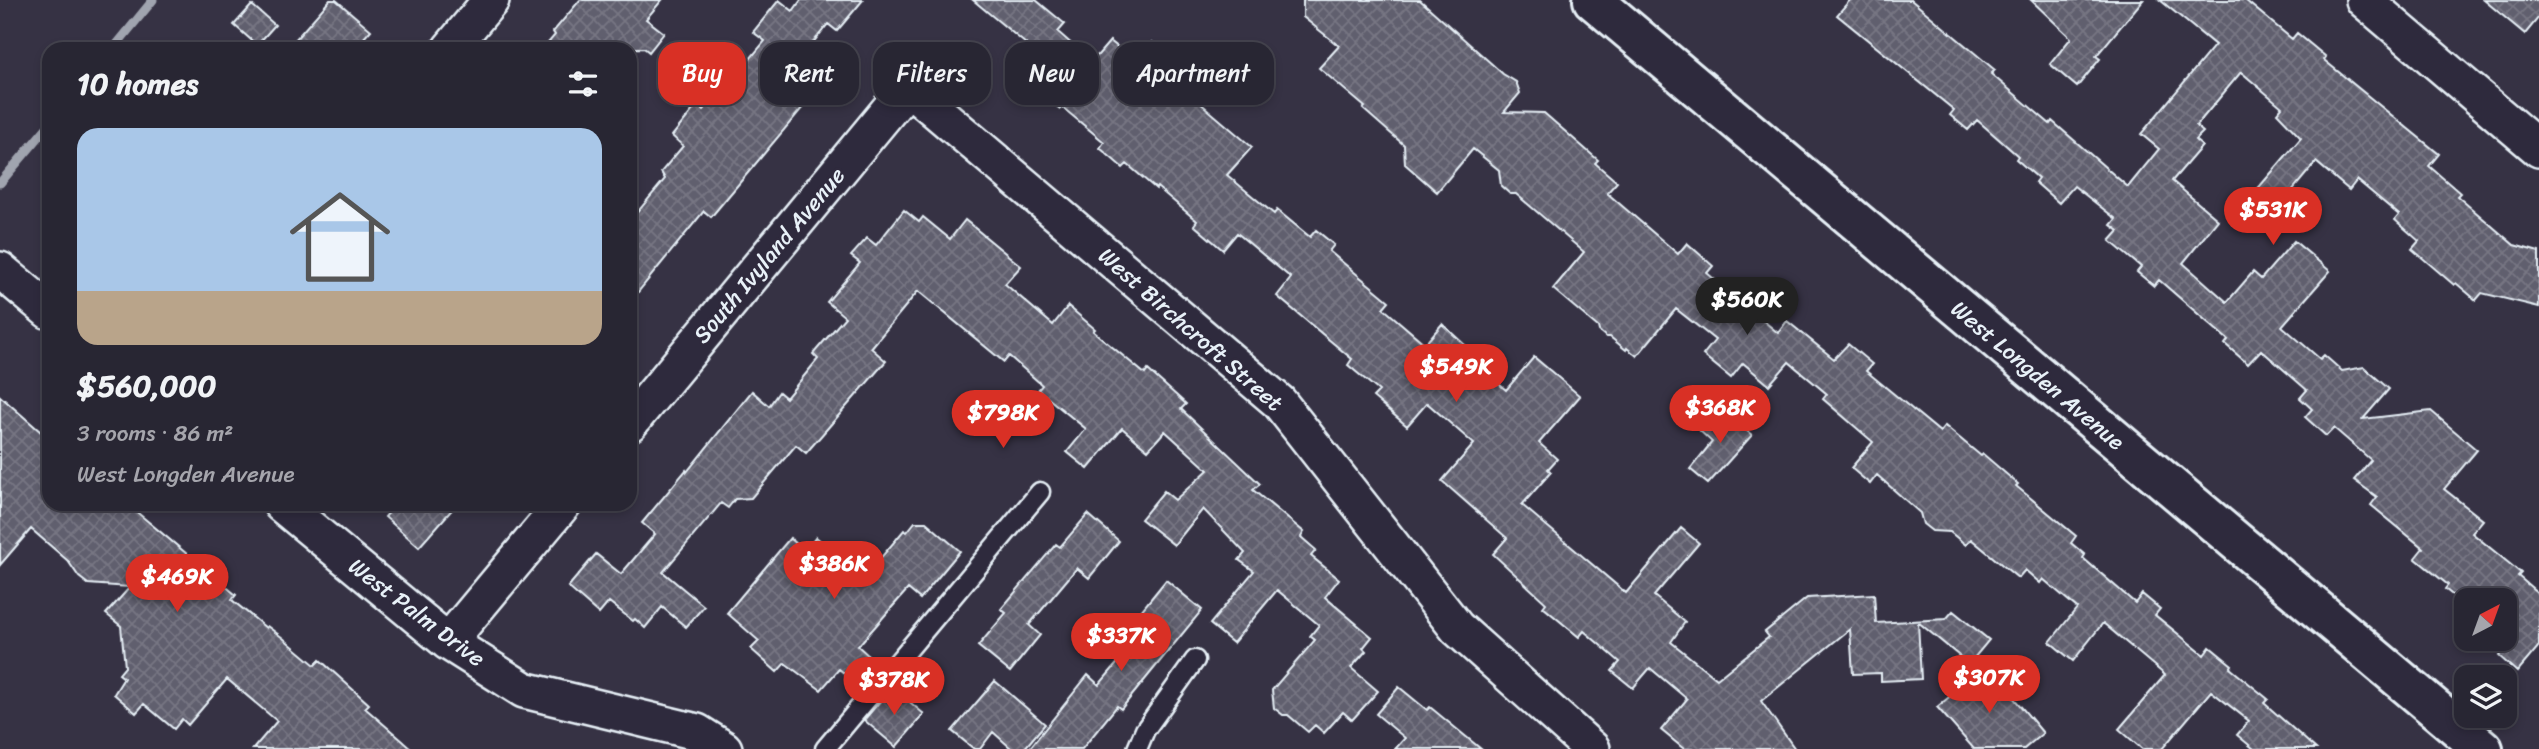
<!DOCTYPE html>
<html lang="en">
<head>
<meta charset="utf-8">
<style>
	body { margin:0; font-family:Sriracha,sans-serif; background:#34323f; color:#f1f3f6; height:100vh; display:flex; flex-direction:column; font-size:26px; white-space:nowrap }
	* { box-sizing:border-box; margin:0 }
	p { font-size:23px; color:#a5a5ac }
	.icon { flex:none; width:38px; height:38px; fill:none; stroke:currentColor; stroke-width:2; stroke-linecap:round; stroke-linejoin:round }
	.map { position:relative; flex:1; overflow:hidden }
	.drawer { position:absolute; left:42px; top:42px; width:595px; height:469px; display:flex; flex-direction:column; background:#282633; border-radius:21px; box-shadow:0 4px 10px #0003,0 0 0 2px #44434e }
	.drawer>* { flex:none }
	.guide { position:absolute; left:658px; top:42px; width:665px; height:63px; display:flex; gap:14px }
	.needle { width:46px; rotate:41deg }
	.controls { position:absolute; left:2454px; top:588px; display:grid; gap:14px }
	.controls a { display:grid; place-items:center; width:63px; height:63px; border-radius:14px; background:#282633; box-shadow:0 4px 10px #0003,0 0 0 2px #44434e; font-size:35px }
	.price { position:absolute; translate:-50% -60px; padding:0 16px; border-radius:24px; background:#d93025; color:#fff; font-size:23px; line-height:46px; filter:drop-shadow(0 2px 4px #0008) }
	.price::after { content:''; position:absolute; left:50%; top:42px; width:21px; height:16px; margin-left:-10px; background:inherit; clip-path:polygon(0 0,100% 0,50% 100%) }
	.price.selected { background:#222; color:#fff }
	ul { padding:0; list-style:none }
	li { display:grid; align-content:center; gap:14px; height:371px; padding:0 35px }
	li span { display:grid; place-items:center; height:217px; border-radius:21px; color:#555 }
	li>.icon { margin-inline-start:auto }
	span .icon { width:126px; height:126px; fill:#fffc; stroke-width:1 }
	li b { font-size:30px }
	h2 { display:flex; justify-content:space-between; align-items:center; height:84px; padding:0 35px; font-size:30px }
	.chip { padding:0 24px; border-radius:21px; background:#282633; box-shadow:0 4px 10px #0003,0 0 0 2px #44434e; font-size:24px; line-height:63px }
	.chip.selected { background:#d93025; color:#fff }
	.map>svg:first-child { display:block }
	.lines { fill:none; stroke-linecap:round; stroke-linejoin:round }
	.stream { stroke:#a0a4af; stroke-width:9 }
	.building { fill:url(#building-cross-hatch); stroke:#e8f1f8; stroke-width:2 }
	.service-casing { stroke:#e8f1f8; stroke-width:23 }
	.minor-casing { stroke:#e8f1f8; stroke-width:40 }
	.tertiary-casing { stroke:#e8f1f8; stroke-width:44 }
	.service { stroke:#2f2a3d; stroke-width:18 }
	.minor { stroke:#2f2a3d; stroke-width:35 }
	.tertiary { stroke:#2f2a3d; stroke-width:38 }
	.labels { text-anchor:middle; stroke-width:5; stroke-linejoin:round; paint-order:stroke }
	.street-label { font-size:23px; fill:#e8f1f8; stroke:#2f2a3d }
</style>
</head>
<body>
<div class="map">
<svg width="2539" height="749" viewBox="0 0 2539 749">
	<defs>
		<pattern id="building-cross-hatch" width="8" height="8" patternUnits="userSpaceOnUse" patternTransform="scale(1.75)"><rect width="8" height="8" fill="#605e6e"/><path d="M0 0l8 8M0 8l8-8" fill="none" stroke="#777683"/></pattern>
	</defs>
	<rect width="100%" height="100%" fill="#363244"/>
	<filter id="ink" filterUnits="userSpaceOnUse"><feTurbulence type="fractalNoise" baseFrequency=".0143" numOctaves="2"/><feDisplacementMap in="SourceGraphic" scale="14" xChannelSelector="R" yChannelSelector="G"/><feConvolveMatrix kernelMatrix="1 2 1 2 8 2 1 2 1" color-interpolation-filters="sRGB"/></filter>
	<g filter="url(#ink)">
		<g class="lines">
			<path class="stream" d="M113 49 153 0
				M0 183 49 125"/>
		</g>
		<path class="building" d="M330 0H336L371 30 354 49H287Z
			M580 0H662L646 19 664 33 649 52 644 48 543 49 555 35 553 32Z
			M779 0 793 11 801 0H863L837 31 828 24 796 64 798 66 791 75 814 94 711 217 704 211 630 302V221L665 179 661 172 683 146 672 136 697 105 703 110 729 80 731 82 765 41 753 32Z
			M973 0H1036L1065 24 1058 32 1092 62 1110 41 1129 56 1136 48 1142 53 1152 42 1169 56 1159 68 1252 147 1227 175 1274 214 1277 210 1310 237 1316 230 1334 245 1329 251 1389 301 1383 308 1425 344 1442 324 1465 345 1460 351 1506 390 1534 357 1580 396 1539 443 1557 459 1548 469 1551 472 1522 505 1626 593 1681 528 1699 543 1654 596 1685 622 1671 642 1717 679 1769 637 1765 632 1807 598 1874 594 1876 623 1946 619 1953 611 1989 640 1969 664 1918 622 1921 679 1881 681V673L1853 674 1850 629 1761 701 1795 749H1684L1661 730 1687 699 1650 668 1633 688 1612 671 1620 662 1584 631 1579 637 1543 607 1546 603 1493 554 1507 538 1442 481 1474 444 1427 403 1407 426 1373 397 1379 391 1348 365 1352 359 1277 296 1291 278 1237 233 1223 250 1194 225 1197 221 1157 187 1156 189 1127 164 1123 168 1100 148 1104 142 1062 107 1060 109 1040 93 1043 89 1010 62 1026 44Z
			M1303 0H1420L1503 74 1516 82 1520 93 1504 112 1544 113 1598 160 1595 163 1617 182 1607 193 1678 254 1687 243 1713 266 1707 273 1778 333 1787 321 1834 359 1848 344 1872 364 1866 371 1940 432 1945 426 1981 456 1983 454 2018 484 2016 486 2076 536 2071 543 2085 555 2083 558 2135 603 2142 594 2160 609 2155 615 2204 655 2210 647 2232 665 2230 668 2268 699 2264 703 2316 749H2254L2237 735 2249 721 2211 691 2162 749H2142L2119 729 2165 675 2103 623 2073 661 2050 642 2077 608 2043 579 2040 583 2025 570 2018 578 1971 539 1966 545 1950 532 1932 531 1923 524 1920 513 1877 475 1870 484 1851 468 1873 442 1823 399 1827 394 1789 362 1769 385 1743 363 1731 378 1703 355 1715 340 1676 309 1637 356 1627 348 1626 350 1610 337H1606L1599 331 1598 327 1553 289 1584 252 1516 194H1510L1501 186 1499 170 1473 149 1437 192 1405 164 1404 145 1363 109 1365 107 1319 68 1339 46 1303 17Z
			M1850 0H1911L1995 70 1991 74 2050 124 2052 121 2128 187 2159 149 2141 134 2215 45 2160 0H2245L2292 39 2297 33 2326 57 2324 60 2439 154 2429 166 2460 193 2457 196 2514 245 2539 252V307L2482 293 2476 300 2456 283 2454 285 2412 249 2419 241 2395 220 2399 215 2357 180 2349 190 2316 162 2270 217 2249 199 2301 138 2277 113 2282 107 2241 72 2196 126 2203 132 2195 140 2202 146 2172 181 2218 220 2183 263 2227 302 2253 272 2261 279 2294 241 2330 271 2282 326 2320 359 2324 355 2342 371 2364 367 2389 389 2363 419 2431 411 2477 450 2444 489 2483 520 2472 533 2521 573 2518 576 2539 594V646L2517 672 2499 656 2510 642 2504 637V600H2466V606L2445 589 2448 585 2415 558 2423 548 2371 505 2377 497 2354 480 2371 460 2334 428 2326 436 2305 417 2312 409 2300 398 2307 390 2261 350 2248 364 2225 344 2228 340 2159 280 2154 286 2137 272 2141 267 2110 241 2119 231 2111 225 2116 219 2074 186 2059 203 2035 182 2038 178 2016 159 2018 156 1977 120 1968 130 1950 115 1954 110 1837 15Z
			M2031 0H2143L2096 56 2100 59 2077 87 2050 64 2071 38Z
			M2484 0H2539V17L2525 34Z
			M252 5 275 25 257 45 234 25Z
			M904 210 919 222 923 217 950 239 965 220 1021 266 1005 284 1053 325 1068 306 1095 329 1093 331 1145 374 1148 370 1186 404 1181 409 1260 484 1253 490 1304 532 1301 537 1316 550 1311 556 1339 579 1325 597 1372 637 1363 648 1366 651 1351 668 1378 691 1352 720 1343 712 1324 733 1315 725 1308 732 1288 715H1283L1274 708 1272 690 1315 640 1310 636 1319 625 1277 590 1233 643 1210 624 1254 571 1239 560 1245 553 1203 509 1174 545 1141 519 1164 491 1175 500 1208 470 1165 431 1148 450 1122 428 1088 469 1067 452 1086 429 1038 390 1042 385 1009 356 1004 362 918 291 871 348 886 361 806 453 796 445 751 498 735 499 728 508 721 503 663 572 704 606 686 627 662 607 645 628 635 619 633 621 609 602 599 614 568 587 596 554 621 574 655 534 642 523 686 470 687 472 752 391 769 406 779 392 786 398 818 359 813 354 845 317 827 302 860 263 851 256 867 238 876 245Z
			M0 396 49 439V504H127L236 595 232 600 266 628 267 626 283 638 315 665 320 660 369 704 365 708 412 749H253L277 721 227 679 188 725 182 719 174 729 144 704 136 713 114 694 124 678 119 674 125 667 121 626 106 614 130 587 88 584 79 577 68 561 31 529 0 565Z
			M1719 408 1752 435 1708 484 1690 469 1712 442 1700 431Z
			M396 504H457L419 547 385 517Z
			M1088 514 1119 541 1089 578 1077 568 1066 581 1029 625 1040 635 1010 672 978 646 1006 613 1001 609 1056 544 1060 547Z
			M915 522H926L960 551 920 599 908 589 858 646 870 657 851 679 839 669 821 690 785 663 777 672 751 649 759 641 727 613 790 538 805 551 816 537 864 578 904 530 907 532Z
			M1166 580 1202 610 1161 660 1121 709 1117 706 1082 749H1029L1088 675 1099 685 1148 627 1136 617Z
			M1987 666 2043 733 2024 749H1974L1937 707Z
			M995 681 1045 724 1024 749H1012L993 732 980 749H974L952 731Z
			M892 687 924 714 896 747 864 720Z
			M1399 687 1427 710 1430 707 1481 749H1395L1405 738 1376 714Z"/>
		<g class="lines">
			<g class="service-casing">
				<path id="service" d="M825 749 1040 492
					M1137 749 1145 730 1195 660"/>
			</g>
			<g class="minor-casing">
				<path id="minor" d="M2364 0 2539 149
					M450 49 491 0
					M0 270 49 311
					M630 423 908 87 1279 402 1457 628 1592 749
					M281 504 448 642 524 690 697 732 724 749
					M448 642 563 504"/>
			</g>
			<g class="tertiary-casing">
				<path id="tertiary" d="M1593 0 2483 749"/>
			</g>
			<use href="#service" class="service"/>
			<use href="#minor" class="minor"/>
			<use href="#tertiary" class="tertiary"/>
		</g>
	</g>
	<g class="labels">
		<g class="street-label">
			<text transform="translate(769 255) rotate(-50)" y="8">South Ivyland Avenue</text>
			<text transform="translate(1191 329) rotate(41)" y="8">West Birchcroft Street</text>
			<text transform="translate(2038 375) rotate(40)" y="8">West Longden Avenue</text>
			<text transform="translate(417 612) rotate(37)" y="8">West Palm Drive</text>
		</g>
	</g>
</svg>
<div class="controls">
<a><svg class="needle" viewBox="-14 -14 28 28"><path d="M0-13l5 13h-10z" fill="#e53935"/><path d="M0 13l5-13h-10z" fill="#a5a5ac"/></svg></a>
<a><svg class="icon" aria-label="layers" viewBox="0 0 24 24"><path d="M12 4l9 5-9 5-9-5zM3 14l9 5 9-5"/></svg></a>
</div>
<b class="price" style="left:2273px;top:247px">$531K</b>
<b class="price selected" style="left:1747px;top:337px">$560K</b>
<b class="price" style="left:1456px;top:404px">$549K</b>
<b class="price" style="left:1720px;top:445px">$368K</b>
<b class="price" style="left:1003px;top:450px">$798K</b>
<b class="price" style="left:834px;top:601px">$386K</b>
<b class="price" style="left:177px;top:614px">$469K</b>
<b class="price" style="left:1121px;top:673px">$337K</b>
<b class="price" style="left:1989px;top:715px">$307K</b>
<b class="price" style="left:894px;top:717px">$378K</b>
<div class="guide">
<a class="chip selected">Buy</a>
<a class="chip">Rent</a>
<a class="chip">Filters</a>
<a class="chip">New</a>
<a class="chip">Apartment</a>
</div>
<section class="drawer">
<h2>10 homes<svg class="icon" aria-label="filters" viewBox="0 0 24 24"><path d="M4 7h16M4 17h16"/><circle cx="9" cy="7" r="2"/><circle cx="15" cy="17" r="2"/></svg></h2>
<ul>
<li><span style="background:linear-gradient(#a9c7e8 75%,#b9a48a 0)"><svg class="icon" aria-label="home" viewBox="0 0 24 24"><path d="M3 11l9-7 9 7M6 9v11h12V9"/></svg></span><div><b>$560,000</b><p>3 rooms · 86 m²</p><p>West Longden Avenue</p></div></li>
</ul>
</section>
</div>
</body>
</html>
